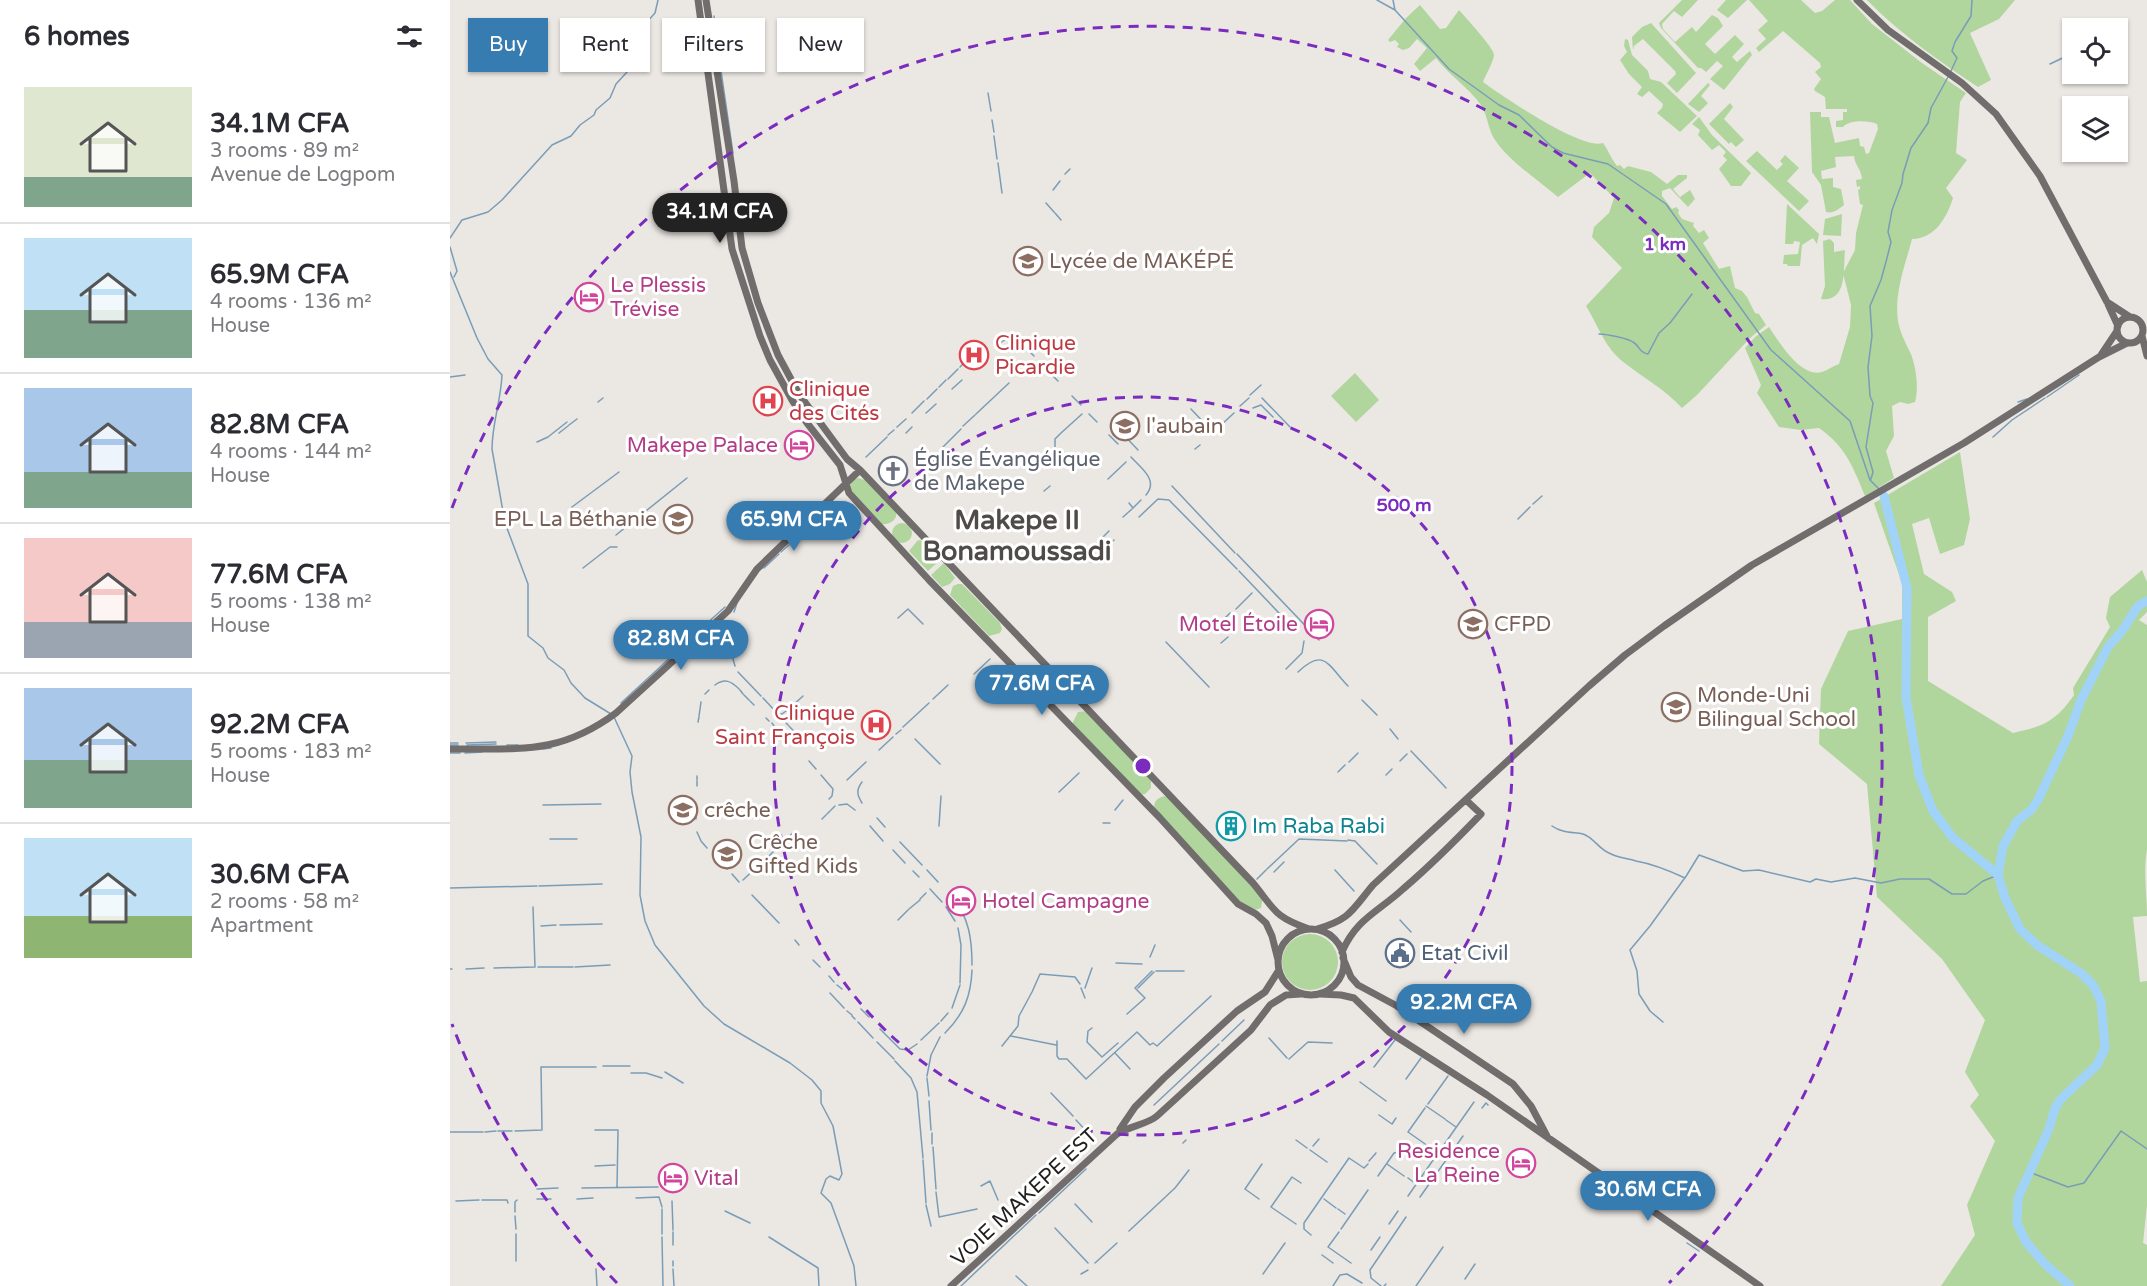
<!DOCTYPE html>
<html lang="en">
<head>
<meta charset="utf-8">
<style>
	body { margin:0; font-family:"Varela Round",sans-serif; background:#f2f2f3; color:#2b2b33; height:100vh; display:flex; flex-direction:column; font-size:22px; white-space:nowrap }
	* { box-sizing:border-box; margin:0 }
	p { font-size:20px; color:#7c7c81 }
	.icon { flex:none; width:33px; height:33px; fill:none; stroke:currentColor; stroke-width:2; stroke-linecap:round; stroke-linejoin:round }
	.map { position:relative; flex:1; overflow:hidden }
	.side { display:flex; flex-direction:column; background:#fff; width:450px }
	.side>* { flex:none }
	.hud { position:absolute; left:18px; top:18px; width:570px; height:54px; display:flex; gap:12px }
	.controls { position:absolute; left:1612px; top:18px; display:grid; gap:12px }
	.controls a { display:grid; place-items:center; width:66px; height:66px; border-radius:0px; background:#fff; box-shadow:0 2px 4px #0004; font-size:30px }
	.price { position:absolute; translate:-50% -51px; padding:0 14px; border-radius:21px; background:#377cb1; color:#fff; font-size:20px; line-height:39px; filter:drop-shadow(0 2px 3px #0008) }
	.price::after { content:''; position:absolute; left:50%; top:36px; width:18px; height:14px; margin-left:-9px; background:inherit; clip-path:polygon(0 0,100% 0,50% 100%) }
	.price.active { background:#222; color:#fff }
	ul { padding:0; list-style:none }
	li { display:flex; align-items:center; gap:18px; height:150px; padding:0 24px }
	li+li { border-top:2px solid #e1e1e2 }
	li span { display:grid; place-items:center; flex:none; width:168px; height:120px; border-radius:0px; color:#555 }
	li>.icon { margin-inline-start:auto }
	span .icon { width:72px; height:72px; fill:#fffc; stroke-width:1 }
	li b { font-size:26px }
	h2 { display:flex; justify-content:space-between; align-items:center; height:72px; padding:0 24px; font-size:26px }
	.chip { padding:0 21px; border-radius:0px; background:#fff; box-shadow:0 2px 4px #0004; font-size:21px; line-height:54px }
	.chip.active { background:#377cb1; color:#fff }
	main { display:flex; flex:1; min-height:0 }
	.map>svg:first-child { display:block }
	.green { fill:#b0d69d }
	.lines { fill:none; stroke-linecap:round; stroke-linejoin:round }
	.stream { stroke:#7a9db7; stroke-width:1.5 }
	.river { stroke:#a1d3f9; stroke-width:9 }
	.major { stroke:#716d6c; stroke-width:7 }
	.ring { fill:none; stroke:#7b2cbf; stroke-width:3; stroke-dasharray:10 8 }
	.labels { text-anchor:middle; stroke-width:6; stroke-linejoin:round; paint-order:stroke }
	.education-label { font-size:21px; fill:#785e54; stroke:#fff; text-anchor:start }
	.hotel-label { font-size:21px; fill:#b23c85; stroke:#fff; text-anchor:start }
	.health-label { font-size:21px; fill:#be3a42; stroke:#fff; text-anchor:start }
	.worship-label { font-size:21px; fill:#5b616d; stroke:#fff; text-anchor:start }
	.culture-label { font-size:21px; fill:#0d838f; stroke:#fff; text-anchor:start }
	.service-label { font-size:21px; fill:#4e5e75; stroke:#fff; text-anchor:start }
	.street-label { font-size:21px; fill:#201f1d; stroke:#fff }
	.district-label { font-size:27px; font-weight:bold; fill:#4f4b48; stroke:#fff }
	.centre { fill:#7b2cbf; stroke:#fff; stroke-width:3 }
	.ring-label { font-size:18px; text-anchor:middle; font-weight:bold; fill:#7b2cbf; stroke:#fff; stroke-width:6; stroke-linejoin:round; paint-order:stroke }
</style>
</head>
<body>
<main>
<section class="side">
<h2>6 homes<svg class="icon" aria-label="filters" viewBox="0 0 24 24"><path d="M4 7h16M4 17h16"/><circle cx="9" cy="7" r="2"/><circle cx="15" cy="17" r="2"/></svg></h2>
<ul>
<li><span style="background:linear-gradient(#dfe7d0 75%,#7fa58c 0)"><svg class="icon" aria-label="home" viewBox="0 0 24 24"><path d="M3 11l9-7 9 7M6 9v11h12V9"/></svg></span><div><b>34.1M CFA</b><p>3 rooms · 89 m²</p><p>Avenue de Logpom</p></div></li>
<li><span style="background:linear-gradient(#bfe0f5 60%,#7fa58c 0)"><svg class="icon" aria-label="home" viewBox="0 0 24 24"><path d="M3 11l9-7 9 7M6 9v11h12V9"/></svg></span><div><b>65.9M CFA</b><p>4 rooms · 136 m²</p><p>House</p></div></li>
<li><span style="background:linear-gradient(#a9c7e8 70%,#7fa58c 0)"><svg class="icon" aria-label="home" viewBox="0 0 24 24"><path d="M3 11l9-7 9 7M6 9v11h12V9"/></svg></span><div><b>82.8M CFA</b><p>4 rooms · 144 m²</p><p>House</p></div></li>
<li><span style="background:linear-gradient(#f6c9c9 70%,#9aa5b1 0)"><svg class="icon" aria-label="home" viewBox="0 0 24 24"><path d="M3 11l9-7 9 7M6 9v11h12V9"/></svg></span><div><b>77.6M CFA</b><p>5 rooms · 138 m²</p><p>House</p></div></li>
<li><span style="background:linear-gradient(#a9c7e8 60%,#7fa58c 0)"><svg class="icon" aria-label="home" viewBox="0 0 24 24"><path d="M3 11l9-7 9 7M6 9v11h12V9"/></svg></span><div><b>92.2M CFA</b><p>5 rooms · 183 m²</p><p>House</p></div></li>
<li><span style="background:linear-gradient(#bfe0f5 65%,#8fb573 0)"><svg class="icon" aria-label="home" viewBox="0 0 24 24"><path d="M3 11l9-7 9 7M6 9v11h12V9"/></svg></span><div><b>30.6M CFA</b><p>2 rooms · 58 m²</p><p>Apartment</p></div></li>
</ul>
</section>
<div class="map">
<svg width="1697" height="1286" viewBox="0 0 1697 1286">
	<rect width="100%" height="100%" fill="#ebe7e3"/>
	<path class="green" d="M1232 0H1248L1232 17 1224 11 1212 24 1213 29 1225 42 1242 27 1246 32 1262 15 1268 18 1273 26 1255 44 1265 54 1285 35 1294 44 1282 57 1287 62 1300 51 1302 55 1274 90 1260 79 1273 66 1267 61 1256 72 1251 68H1248L1211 28 1209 23Z
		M1276 0H1297L1278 18 1267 10Z
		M1299 0H1351L1365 13 1372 11 1385 0H1400L1422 24 1472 63 1516 93 1510 102 1506 153 1517 160 1496 188 1503 198C1497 217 1485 239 1462 239 1455 266 1444 293 1448 321 1450 332 1455 342 1460 352 1466 365 1469 388 1465 402L1458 404 1450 402 1442 406 1444 436 1436 451 1444 478 1415 496C1403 467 1396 447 1369 428L1351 430 1329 427 1307 393 1311 385 1295 348 1305 337 1319 327C1329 342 1351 378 1372 372 1378 370 1383 366 1389 364L1400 327 1401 305 1393 273 1405 250 1406 233 1413 205 1410 204 1408 190 1410 189V186L1407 187 1406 180 1412 179C1411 168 1405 166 1404 156L1385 157 1386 167 1371 171 1372 179 1383 178V187L1391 189 1394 205C1389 209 1383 214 1376 212L1371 185 1362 172 1360 112H1371V117H1379L1385 143 1409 138 1410 146 1414 147 1416 154 1419 153 1428 129 1427 124C1417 120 1399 120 1393 127H1386V121L1393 120V112H1397V109H1376L1375 97 1365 91 1364 89 1371 79 1365 72 1371 67 1370 63 1333 31 1309 52 1306 48 1316 39 1308 30 1318 21Z
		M1417 0H1565L1549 19 1520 33 1541 80 1528 87C1489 61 1450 34 1417 0Z
		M970 5 990 29 996 28 1009 10C1015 17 1045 49 1044 55 1043 63 1036 74 1033 82 1052 96 1133 151 1153 143 1159 151 1161 159 1167 166L1170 165 1174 169 1178 166 1201 172 1217 184 1228 175H1237V178L1223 189 1230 197 1240 190 1245 199 1238 207 1220 188 1212 191V196L1222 209 1226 207 1229 210 1228 213 1232 219 1244 223 1243 226 1249 233 1254 230 1259 238 1253 243 1269 269 1280 266 1285 288 1292 291 1297 297 1305 313 1309 314 1316 325 1300 338 1247 395 1232 408C1215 389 1192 377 1172 361 1154 346 1148 325 1136 306L1172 268 1142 237 1144 227 1159 213 1164 198 1140 173 1108 197C1088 180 1059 161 1045 140 1038 130 1038 116 1031 105 1018 87 1000 76 986 58L970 71 964 64 977 48 967 39 959 48 953 50 947 47 949 44 945 40 940 42 938 40 956 18Z
		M1201 23 1246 73 1227 93 1217 83 1226 74 1225 71 1193 39 1184 46 1183 50 1182 37 1192 27Z
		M1175 39 1178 40 1182 55 1198 71 1200 79 1211 82 1247 116 1230 132 1207 113 1212 108 1213 104 1199 91 1192 97 1187 94 1192 87 1179 74 1170 60 1177 52 1174 46Z
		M1258 83 1260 85 1251 96 1258 103 1249 112 1238 104Z
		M1280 103 1283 107 1274 119 1294 140 1286 147 1281 142 1279 144 1259 124Z
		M1249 117 1262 135 1301 173 1291 186H1281L1269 169 1277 160 1273 156 1276 152 1269 145 1262 150 1248 135 1250 130 1242 124Z
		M1307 151 1327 170 1333 164 1330 161 1335 155 1349 168 1337 181 1359 201 1349 211 1296 161Z
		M1337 204 1369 234 1367 244 1363 238 1352 245 1350 266H1338L1337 264H1333L1334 255 1348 254 1350 242 1344 241 1343 244H1335Z
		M1392 214 1391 236 1373 235 1375 219Z
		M1380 239 1384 243V252L1395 250C1393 269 1398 302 1371 299L1375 286 1373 241Z
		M905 373 929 400 906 422 881 396Z
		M1510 452 1520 519 1514 545 1490 554 1479 518 1462 524 1474 574 1502 592 1506 601 1478 617V681L1563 733C1594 726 1605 722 1624 695L1623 688 1660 627 1656 618 1660 597 1692 570 1697 582V612L1689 620 1697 625V849C1693 872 1697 893 1697 916L1683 917 1690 982 1697 981V1205L1693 1243 1697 1245V1286H1491L1525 1235 1517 1205 1545 1141 1520 1106 1529 1095 1515 1072 1535 1020 1492 959 1427 897 1417 784 1369 744 1371 689 1398 631 1452 619V583L1424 503Z
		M408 478 415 480 446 512C448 520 439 525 432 524L402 492 400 485 404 479Z
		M442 533a10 10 0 1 1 20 0a10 10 0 1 1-20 0Z
		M468 540 473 541 490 560 478 571 459 551Z
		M494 563 505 578 500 584 492 587 481 575Z
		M508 584H512L550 623 552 629 550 633 539 636 500 595 503 586Z
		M638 711 701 777V788L695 794 688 795 624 729 623 722 628 712Z
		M714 796 723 799 813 896 811 908 805 910 793 907 704 809C704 801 706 799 714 796Z
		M832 962a28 28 0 1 1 56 0a28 28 0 1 1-56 0Z"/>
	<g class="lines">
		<path class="stream" d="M927 0 945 10 999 69 1049 105 1069 115 1102 147 1113 153 1158 164 1216 204 1321 350 1400 421 1420 480 1429 489
			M943 0 945 10
			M264 16 269 55
			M269 57 283 153
			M1600 64 1623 53
			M1500 73 1507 58 1502 51 1505 42 1521 16 1522 0
			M538 93 541 111
			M542 120 544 132
			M544 136 547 159
			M548 163 552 193
			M615 174 620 169
			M603 190 610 181
			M596 203 604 212
			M605 213 611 220
			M0 238 12 220 38 212 52 200 102 145 121 136 130 125 144 115 146 110 160 98 166 84 177 72 185 41 196 23 205 13 208 0
			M0 247 7 271 4 277
			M0 272 27 338 38 359 52 375C51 400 42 424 42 449L55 523 78 584V636L93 648 98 658 114 670 121 683 135 698 161 714
			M1149 334C1156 334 1177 338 1183 342 1190 346 1189 353 1198 354L1209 333 1220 323 1242 294
			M570 342 584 356
			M550 343 556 339
			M525 353 533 345
			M526 366 536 357
			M510 367 523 354
			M598 371 608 381
			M0 377 15 375
			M498 379 508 369
			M489 387 496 380
			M502 389 512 380
			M800 395 811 385
			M622 396 631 405
			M1597 397 1629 375
			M812 398 840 427
			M477 399 487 389
			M148 402 153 398
			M1568 402 1577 399
			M790 406 799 398
			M803 408 811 405 823 417
			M741 409 757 426
			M462 413 474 401
			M476 413 486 404
			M526 414 559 383
			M639 414 647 422
			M119 425 127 419
			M513 426 525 415
			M770 426 784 413
			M447 427 456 419
			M670 431 688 450
			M109 433 118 426
			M456 433 462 427
			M611 433 632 414
			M438 435 444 430
			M659 435 668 444
			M1543 437 1562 420 1595 398
			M87 442 98 437 117 422
			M493 447 511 429
			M745 449 750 445
			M605 450V439L611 433
			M416 457 437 437
			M681 457C691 468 709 480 696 495
			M658 479 676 462
			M1421 479 1423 472 1416 447 1423 403 1420 396 1418 367 1422 336 1420 306 1431 280 1437 258 1441 242 1438 232 1442 210 1452 183 1453 174 1461 148 1478 123 1481 108 1498 77
			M722 486 785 553
			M594 491 600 486
			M679 503 683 508 691 500
			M1083 504 1092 496
			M122 507 169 472
			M673 517 682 509
			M689 517 708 499 719 500 787 569
			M1068 519 1080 507
			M166 535 237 478
			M643 547 659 531
			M331 552 339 545
			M787 554 869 640
			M641 562 664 540
			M133 568 160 547H167
			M314 568 329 554
			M789 571 847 632
			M786 609 802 593
			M284 612 287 603
			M448 618 458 609 473 624
			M768 625 780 613
			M283 626V659L285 666
			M244 635 275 607
			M716 642 759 687
			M771 643 778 637
			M836 669 852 653 854 641
			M288 672 311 696
			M848 672C874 647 878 665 898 686
			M524 674 540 659
			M265 685C275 678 281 681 289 689
			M559 689 570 679
			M290 690 293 694
			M255 694 259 690
			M294 695 299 700
			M313 698 327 713 332 714 340 708
			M483 699 498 685
			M912 700 927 715
			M300 701 304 705
			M171 703 235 644
			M341 707 353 696
			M249 716 251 702
			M164 717 182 756 180 772 182 792 191 837 190 895 195 921 205 945 254 1006 274 1024 340 1063 362 1080 371 1091V1103L383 1126 392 1174 389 1180 380 1176 376 1179 371 1193 381 1203 404 1266 406 1286
			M316 718 319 721
			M248 722 249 717
			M335 722 338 725
			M322 723 324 726
			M339 726 353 741
			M453 727 479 703
			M327 729 337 740
			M940 729 948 739
			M446 734 451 730
			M465 739 490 764
			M0 743H8
			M16 743 46 742
			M0 745H8
			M17 745 46 744
			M57 745H68
			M93 749 101 748
			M429 750 443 737
			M961 751 982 773
			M0 753H10
			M15 753 32 752
			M359 761 366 769
			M950 761 957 754
			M899 762 908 753
			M888 772 895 765
			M983 774 996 788
			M371 775 383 789 382 796 379 799
			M936 775 942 769
			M247 780V776
			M397 780 416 762
			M412 782C406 790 407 795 412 803
			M247 786V781
			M609 792 629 773
			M93 805 151 804
			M389 805 397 804 405 810
			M381 810 385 806
			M665 810 673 800
			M377 814 380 811
			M427 818 435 827
			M246 819V814
			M372 819 376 815
			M653 823H660
			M420 826 433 841
			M489 826 491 796
			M1102 826C1112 833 1122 832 1133 834 1143 837 1149 849 1159 853 1168 858 1177 858 1186 861 1203 864 1220 871 1235 878L1249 855 1293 871 1309 870 1360 882 1366 879 1381 882 1405 878 1431 883 1450 879H1479L1502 894H1516L1533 881 1548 875
			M247 832 251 841 257 848
			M100 839H127
			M898 840 905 841 927 864
			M334 841 345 831
			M450 842 472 865
			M443 850 455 863
			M317 858 331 844
			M269 861 272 864
			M274 866 277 869
			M817 869 849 839 897 841
			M477 870 488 882
			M885 870 904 891
			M463 871 469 877
			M824 872 834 862
			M282 874 289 882
			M807 879 816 870
			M293 880 309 865
			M89 886 152 884
			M0 888 87 886
			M480 889 492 902
			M302 895 329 923
			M502 897C519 917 522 939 522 965
			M470 899 476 893
			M496 907 505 921
			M459 909 470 900
			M448 920 458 910
			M950 920 961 932
			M110 925 152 924
			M91 926 106 925
			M508 928 511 945 510 983
			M345 940 349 945
			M700 957 705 945
			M363 960 370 967
			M666 963 692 964
			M88 967H123
			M125 967 160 965
			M44 968 85 967 83 907
			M0 969H2
			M16 969 34 968
			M706 971H734
			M379 976 384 982
			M387 985 392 989
			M631 988 635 998
			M635 988 642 968
			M688 988 704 972
			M380 993 394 1008
			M502 1008 510 985
			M411 1009 419 1017
			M397 1011 402 1015
			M677 1014 695 998 685 988 702 971
			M402 1016 405 1019
			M491 1021 498 1013
			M408 1022 423 1038
			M1213 1022 1200 1011 1189 994 1187 971 1180 950 1200 926 1234 879
			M642 1028 638 1031 637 1042 652 1057 668 1043
			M430 1029 450 1049 458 1050 467 1044
			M495 1033C514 1014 521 996 522 970
			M561 1036 606 1045
			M819 1038 837 1058
			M471 1040 489 1023
			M607 1041V1056L609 1059H617L636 1079 687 1032 700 1045 703 1043 707 1046 761 996
			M772 1041 794 1020
			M427 1042 444 1059
			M552 1046 568 1026 569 1016 582 992 590 974 625 977 630 984
			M665 1053 680 1069
			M839 1059 858 1042 882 1043
			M445 1061 461 1078 467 1092 473 1158
			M153 1066H180
			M924 1067 945 1040
			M215 1072 233 1083
			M181 1073H196L212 1078
			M477 1076 481 1055 490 1037
			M477 1078 479 1096
			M956 1079 971 1058
			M910 1082 936 1101
			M601 1093 623 1116
			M479 1101 481 1130
			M978 1104 998 1076
			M704 1105 769 1044
			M976 1106 995 1119
			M1032 1108 1036 1103 1038 1105
			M929 1115 942 1124 946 1118
			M626 1120 639 1134
			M996 1120 1006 1127
			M145 1130H168L167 1188
			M48 1131H62
			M65 1131 92 1130 91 1067H146
			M0 1132H33
			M35 1132 46 1131
			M482 1133V1144
			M846 1140 857 1148
			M733 1143 736 1140
			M863 1146 869 1139
			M483 1147 486 1189
			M991 1149 1024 1102
			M860 1150 877 1162
			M473 1160 476 1203
			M919 1161 926 1153
			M937 1164 954 1176
			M145 1166 165 1165
			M1579 1172 1618 1187 1634 1183 1671 1131 1697 1149
			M928 1176 944 1153 956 1150
			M958 1178 966 1184
			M531 1186 540 1181 548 1200
			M132 1188 208 1187
			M87 1189 108 1188
			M486 1192 489 1217 527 1209
			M958 1196 988 1153 958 1132 975 1108
			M970 1197 1013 1136
			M186 1198 209 1197 212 1207
			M87 1199H101
			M127 1199 143 1198
			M809 1199 795 1189 812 1164
			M874 1199 886 1208
			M32 1200H57L58 1203
			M6 1201 29 1200
			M222 1201 223 1230
			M625 1204 642 1222
			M476 1205 481 1226
			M212 1209V1234
			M888 1209 895 1214
			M275 1211 300 1223
			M65 1212V1202L67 1200
			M589 1213 636 1169
			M65 1216 66 1229
			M846 1224 821 1207 842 1177 851 1183
			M939 1224 948 1211
			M605 1228 638 1263
			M891 1229 918 1190
			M679 1231 725 1188 739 1170
			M223 1232V1245
			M889 1232 878 1247 901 1263
			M66 1234V1261
			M861 1235 854 1229V1223L899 1158 914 1168 918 1164
			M212 1237 213 1286
			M319 1237 368 1268 369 1286
			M1237 1243 1249 1251
			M921 1250 930 1237
			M872 1255 883 1263
			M223 1261V1266
			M645 1263 667 1243
			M146 1269 147 1286
			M223 1269 224 1286
			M631 1274 638 1270
			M813 1274 835 1243
			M566 1276 577 1286
			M1015 1279 1025 1264
			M511 1286 586 1215
			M883 1286 890 1275 897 1274 912 1283
			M931 1286 921 1278 920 1270 956 1217
			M934 1286 936 1284
			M966 1286 993 1247"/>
		<path class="river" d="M1434 496 1457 588 1456 697 1469 775 1483 811 1503 838 1548 875
			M1620 1286 1594 1263 1576 1242 1567 1223 1568 1198 1599 1129 1605 1108 1611 1099 1647 1065 1655 1048 1651 1001 1643 985 1632 974 1587 945 1570 929 1555 898 1548 875 1553 846 1567 821 1581 810 1588 800 1618 736 1631 700 1658 647 1672 631 1688 606 1697 601"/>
		<path class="major" d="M248 0 282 249 310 336 320 360 342 400 357 423 390 465 399 493 479 580 710 818 788 904 806 914 816 923 822 936 828 960
			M256 0 284 181 292 248 308 303 328 355 349 394 397 459 410 470 803 883C825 910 824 917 859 929
			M1407 0 1438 30 1512 83 1546 114 1590 176 1657 302 1668 326
			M1657 302 1680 317
			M1667 330a13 13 0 1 1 26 0a13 13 0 1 1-26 0Z
			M1692 336 1697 356
			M1651 355 1667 331
			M0 749C68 748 108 756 166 713L278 611 307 569 410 470
			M867 929C901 919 902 910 923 885L1139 686 1175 655 1214 626 1302 565 1514 443 1649 357 1677 343
			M828 962a33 33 0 1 1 66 0a33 33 0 1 1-66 0Z
			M892 952C906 919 928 912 953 889 980 866 1006 840 1031 814L1016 800
			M893 958 901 977 908 985 947 1006 1063 1084 1081 1106 1098 1138
			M870 994 891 995 904 998 939 1032 1037 1095 1310 1286
			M670 1129 685 1107 714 1078 787 1011 815 992 829 970
			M501 1286 667 1134C680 1126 698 1124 707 1116L801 1030 820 1005 836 995 851 994"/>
	</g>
	<g class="ring">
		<circle cx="693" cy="766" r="369"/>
		<path d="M167 1283A738 738 0 0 1 2 1024M2 508A738 738 0 1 1 1219 1283"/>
	</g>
	<defs>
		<g id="school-ring" transform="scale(1.5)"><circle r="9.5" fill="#fff" stroke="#8d6e63" stroke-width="1.5"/><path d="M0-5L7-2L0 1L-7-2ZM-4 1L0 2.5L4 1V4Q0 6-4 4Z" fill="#8d6e63"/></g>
		<g id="hotel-ring" transform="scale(1.5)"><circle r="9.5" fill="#fff" stroke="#d1479c" stroke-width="1.5"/><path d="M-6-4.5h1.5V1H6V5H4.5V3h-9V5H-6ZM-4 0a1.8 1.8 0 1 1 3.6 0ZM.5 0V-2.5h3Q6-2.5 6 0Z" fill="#d1479c"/></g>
		<g id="hospital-ring" transform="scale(1.5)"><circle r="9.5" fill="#fff" stroke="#e0444e" stroke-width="1.5"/><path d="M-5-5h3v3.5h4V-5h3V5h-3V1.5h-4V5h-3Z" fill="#e0444e"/></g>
		<g id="church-ring" transform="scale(1.5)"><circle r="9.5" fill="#fff" stroke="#6b7280" stroke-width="1.5"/><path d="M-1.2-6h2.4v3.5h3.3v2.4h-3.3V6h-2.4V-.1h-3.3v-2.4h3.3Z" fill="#6b7280"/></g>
		<g id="building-ring" transform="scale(1.5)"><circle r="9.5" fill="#fff" stroke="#0f9aa8" stroke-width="1.5"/><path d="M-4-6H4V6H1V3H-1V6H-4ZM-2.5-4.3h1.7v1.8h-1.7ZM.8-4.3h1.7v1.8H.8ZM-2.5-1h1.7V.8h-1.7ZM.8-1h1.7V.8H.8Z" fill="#0f9aa8"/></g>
		<g id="civic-ring" transform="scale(1.5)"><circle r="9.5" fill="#fff" stroke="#5c6f8a" stroke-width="1.5"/><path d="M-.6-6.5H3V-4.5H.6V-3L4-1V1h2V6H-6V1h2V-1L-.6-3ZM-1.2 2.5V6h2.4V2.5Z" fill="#5c6f8a"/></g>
	</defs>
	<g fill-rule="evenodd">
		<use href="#school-ring" x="578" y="261"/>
		<use href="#hotel-ring" x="139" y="297"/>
		<use href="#hospital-ring" x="524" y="355"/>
		<use href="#hospital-ring" x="318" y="401"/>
		<use href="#school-ring" x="675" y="426"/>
		<use href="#hotel-ring" x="349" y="445"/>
		<use href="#church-ring" x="443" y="471"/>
		<use href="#school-ring" x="228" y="519"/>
		<use href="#hotel-ring" x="869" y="624"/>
		<use href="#school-ring" x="1023" y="624"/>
		<use href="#school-ring" x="1226" y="707"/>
		<use href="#hospital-ring" x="426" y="725"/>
		<use href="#school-ring" x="233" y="810"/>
		<use href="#building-ring" x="781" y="826"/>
		<use href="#school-ring" x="277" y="854"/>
		<use href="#hotel-ring" x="511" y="901"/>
		<use href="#civic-ring" x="950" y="953"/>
		<use href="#hotel-ring" x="1071" y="1163"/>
		<use href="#hotel-ring" x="223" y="1178"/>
	</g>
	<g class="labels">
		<g class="education-label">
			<text x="599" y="268">Lycée de MAKÉPÉ</text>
			<text x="696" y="433">l'aubain</text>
			<text x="207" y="526" text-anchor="end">EPL La Béthanie</text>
			<text x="1044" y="631">CFPD</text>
			<text x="1247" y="702">Monde-Uni<tspan x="1247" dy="24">Bilingual School</tspan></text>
			<text x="254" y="817">crêche</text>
			<text x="298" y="849">Crêche<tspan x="298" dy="24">Gifted Kids</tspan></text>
		</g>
		<g class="hotel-label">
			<text x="160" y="292">Le Plessis<tspan x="160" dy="24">Trévise</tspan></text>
			<text x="328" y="452" text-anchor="end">Makepe Palace</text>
			<text x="848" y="631" text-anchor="end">Motel Étoile</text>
			<text x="532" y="908">Hotel Campagne</text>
			<text x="1050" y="1158" text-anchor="end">Residence<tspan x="1050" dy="24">La Reine</tspan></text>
			<text x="244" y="1185">Vital</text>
		</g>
		<g class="health-label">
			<text x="545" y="350">Clinique<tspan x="545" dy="24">Picardie</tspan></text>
			<text x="339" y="396">Clinique<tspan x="339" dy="24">des Cités</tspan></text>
			<text x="405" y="720" text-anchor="end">Clinique<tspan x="405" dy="24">Saint François</tspan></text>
		</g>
		<g class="worship-label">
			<text x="464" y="466">Église Évangélique<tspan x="464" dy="24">de Makepe</tspan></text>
		</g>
		<g class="culture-label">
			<text x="802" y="833">Im Raba Rabi</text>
		</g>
		<g class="service-label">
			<text x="971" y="960">Etat Civil</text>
		</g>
		<g class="street-label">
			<text transform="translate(574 1197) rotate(-43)" y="7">VOIE MAKEPE EST</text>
		</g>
		<g class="district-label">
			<text x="567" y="529">Makepe II<tspan x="567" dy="31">Bonamoussadi</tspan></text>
		</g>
	</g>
	<circle cx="693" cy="766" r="9" class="centre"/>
	<g class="ring-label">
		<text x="1215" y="250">1 km</text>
		<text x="954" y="511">500 m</text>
	</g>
</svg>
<div class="controls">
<a><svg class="icon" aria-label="locate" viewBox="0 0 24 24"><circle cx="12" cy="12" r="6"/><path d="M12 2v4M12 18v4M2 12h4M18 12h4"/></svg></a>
<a><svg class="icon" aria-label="layers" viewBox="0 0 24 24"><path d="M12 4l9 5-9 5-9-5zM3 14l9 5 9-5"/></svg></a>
</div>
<b class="price active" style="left:270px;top:244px">34.1M CFA</b>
<b class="price" style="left:344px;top:552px">65.9M CFA</b>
<b class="price" style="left:231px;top:671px">82.8M CFA</b>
<b class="price" style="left:592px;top:716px">77.6M CFA</b>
<b class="price" style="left:1014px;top:1035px">92.2M CFA</b>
<b class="price" style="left:1198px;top:1222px">30.6M CFA</b>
<div class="hud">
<a class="chip active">Buy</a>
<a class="chip">Rent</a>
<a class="chip">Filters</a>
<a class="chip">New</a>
</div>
</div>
</main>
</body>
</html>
